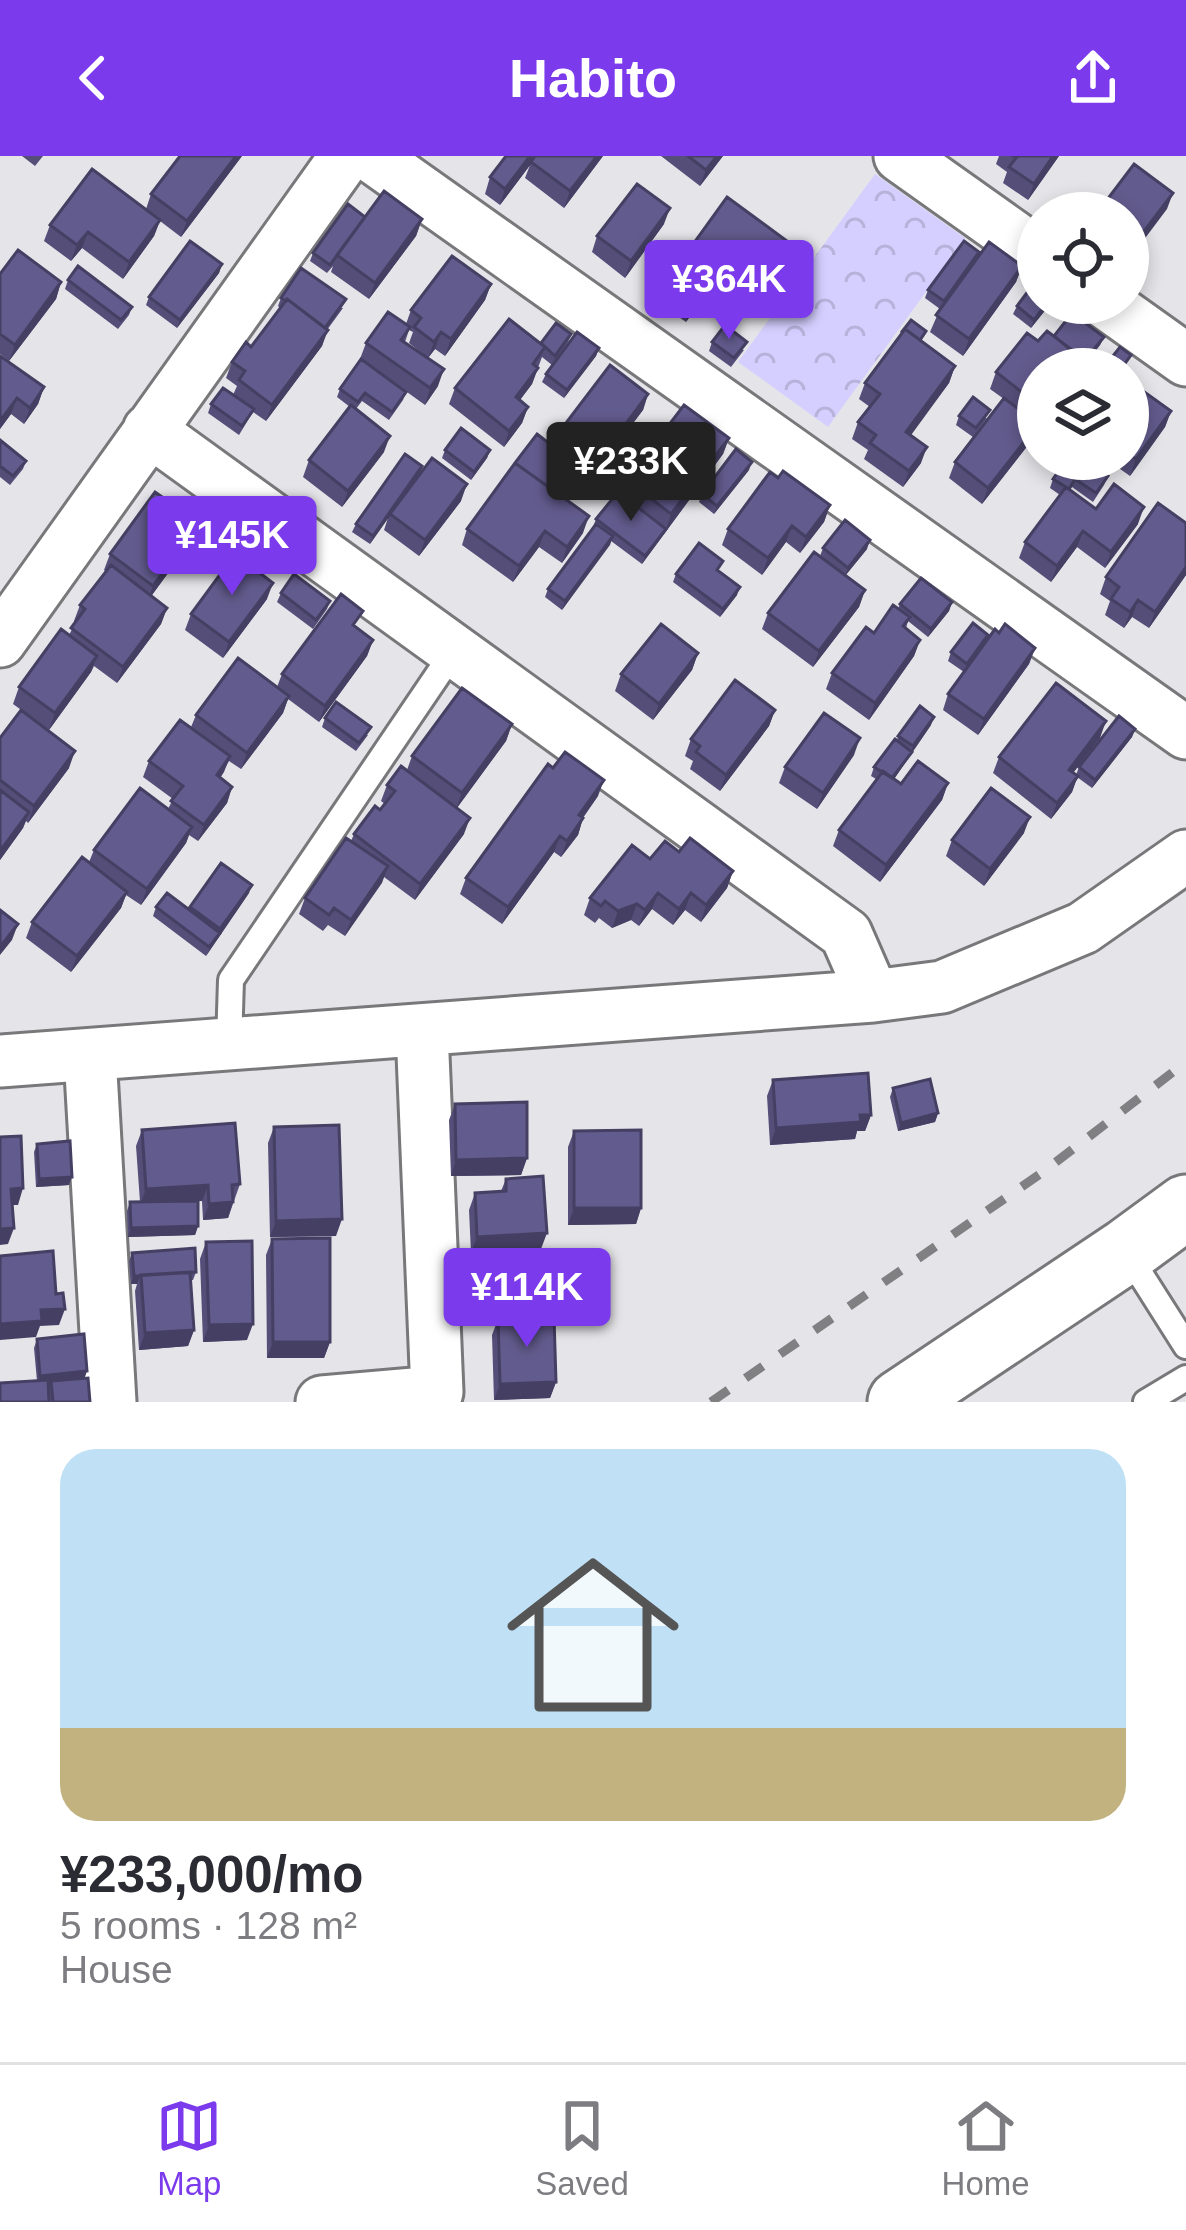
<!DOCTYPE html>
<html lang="en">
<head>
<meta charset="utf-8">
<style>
	body { margin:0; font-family:Helvetica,sans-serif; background:#f7f7f7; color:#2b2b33; height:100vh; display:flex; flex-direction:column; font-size:45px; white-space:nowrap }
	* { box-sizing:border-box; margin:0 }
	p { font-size:39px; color:#7c7c81 }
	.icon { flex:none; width:66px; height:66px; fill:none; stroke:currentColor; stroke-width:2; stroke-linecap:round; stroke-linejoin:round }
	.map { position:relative; height:1246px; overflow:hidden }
	.sheet { display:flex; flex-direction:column; background:#fff; flex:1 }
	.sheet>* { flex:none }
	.buttons { position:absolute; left:1017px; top:36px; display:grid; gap:24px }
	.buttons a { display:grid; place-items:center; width:132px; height:132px; border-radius:50%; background:#fff; box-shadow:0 6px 18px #0003; font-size:60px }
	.price { position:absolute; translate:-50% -102px; padding:0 27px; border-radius:12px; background:#7c3aed; color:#fff; font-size:39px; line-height:78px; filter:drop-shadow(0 3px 6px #0008) }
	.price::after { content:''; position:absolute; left:50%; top:72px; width:36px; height:27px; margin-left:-18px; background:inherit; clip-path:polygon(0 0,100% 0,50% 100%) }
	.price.selected { background:#222; color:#fff }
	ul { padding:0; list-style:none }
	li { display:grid; align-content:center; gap:24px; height:636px; padding:0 60px }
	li+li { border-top:3px solid #e1e1e2 }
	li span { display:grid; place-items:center; height:372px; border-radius:36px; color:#555 }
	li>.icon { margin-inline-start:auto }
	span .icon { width:216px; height:216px; fill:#fffc; stroke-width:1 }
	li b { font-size:51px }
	header { display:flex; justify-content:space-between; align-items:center; height:156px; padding:0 60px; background:#7c3aed; color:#fff; font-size:54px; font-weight:600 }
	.menu { display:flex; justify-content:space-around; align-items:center; height:168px; border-top:3px solid #e1e1e2; background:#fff; font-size:33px; color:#7c7c81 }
	.menu a { display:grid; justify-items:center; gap:6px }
	.menu .selected { color:#7c3aed }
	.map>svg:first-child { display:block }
	.park { fill:url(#park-crowns) }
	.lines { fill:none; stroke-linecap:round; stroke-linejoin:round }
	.service-casing { stroke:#78787b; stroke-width:30 }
	.minor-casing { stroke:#78787b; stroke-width:57 }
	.tertiary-casing { stroke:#78787b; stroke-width:69 }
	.service { stroke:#fff; stroke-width:24 }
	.minor { stroke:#fff; stroke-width:51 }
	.tertiary { stroke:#fff; stroke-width:63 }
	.rail { stroke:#808082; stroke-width:9; stroke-dasharray:21 21; stroke-linecap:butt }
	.wall { fill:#544e79 }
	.shaded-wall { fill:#454063 }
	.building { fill:#625b8d; stroke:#454063; stroke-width:3 }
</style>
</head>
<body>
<header><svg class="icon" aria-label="back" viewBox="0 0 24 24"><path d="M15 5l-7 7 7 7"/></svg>Habito<svg class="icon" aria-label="share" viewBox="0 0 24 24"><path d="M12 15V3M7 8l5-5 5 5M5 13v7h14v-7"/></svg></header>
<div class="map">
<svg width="1186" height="1246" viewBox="0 0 1186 1246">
	<defs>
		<pattern id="park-crowns" width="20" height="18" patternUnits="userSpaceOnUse" patternTransform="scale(3)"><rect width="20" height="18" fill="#d5cfff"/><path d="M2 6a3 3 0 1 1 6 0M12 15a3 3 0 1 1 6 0" fill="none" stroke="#b7b2da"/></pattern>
	</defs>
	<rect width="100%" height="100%" fill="#e5e5e9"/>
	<path class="park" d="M875 18 965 82 828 271 738 206Z"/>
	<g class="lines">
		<g class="service-casing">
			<path id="service" d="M229 888 231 824 454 495
				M1127 1097 1186 1190
				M1146 1246 1186 1222"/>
		</g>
		<g class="minor-casing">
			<path id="minor" d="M371 0 1186 577
				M900 0 1038 98
				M1106 147 1186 204
				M149 274 846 778 873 840
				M0 485 346 0
				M90 899 110 1246
				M0 905 873 840 942 831 1083 772 1186 700
				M322 1246 437 1236 422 874"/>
		</g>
		<g class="tertiary-casing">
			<path id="tertiary" d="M900 1246 1126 1095 1186 1051"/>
		</g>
		<use href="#service" class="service"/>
		<use href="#minor" class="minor"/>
		<use href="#tertiary" class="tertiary"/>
		<path class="rail" d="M711 1246 1043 1016 1186 906"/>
	</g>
	<path class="wall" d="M22 0H43L35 10Z
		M242 0 181 81 160 65 154 80 123 123 82 92 71 105 44 85 50 69 146 53 151 38Z
		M506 0H603L564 52 525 22 530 9 500 49 485 38 490 21Z
		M661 0H723L700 30Z
		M999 0H1059L1028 44 1003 27 1007 16 996 8Z
		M365 61 422 63 416 80 369 143 331 116 333 110 327 117 310 105 313 97Z
		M664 68 625 122 592 96 597 80Z
		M781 101 731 172 698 149 686 166 657 146 663 130Z
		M977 103 1022 110 1016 126 963 200 930 176 940 153 925 142 928 134Z
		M222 108 219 117 177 172 146 149 149 141Z
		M0 118 61 126 56 143 9 205 0 198Z
		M68 124 132 151 129 159 118 173 65 133Z
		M491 128 485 144 445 200 435 193 428 202 409 187 413 176 409 174 405 186 438 230 425 249 400 231 406 236 403 244 389 264 362 245 356 253 384 296 342 351 303 321 309 304 350 251 337 241 340 233 360 203 366 187 406 168 411 154Z
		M281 142 343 152 327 174 322 190 266 265 253 256 239 279 208 257 211 248 233 239 237 230 226 222 232 206 251 191 280 152 278 150Z
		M1038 147H1051L1031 172 1013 158 1017 150Z
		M571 178 568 186 552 209 542 201 532 228 520 244 528 251 522 267 504 291 449 248 455 232 541 187Z
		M1054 180 1104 181 1100 189 1082 213 1072 207 1031 263 1038 268 1032 284 982 348 949 322 955 306 1004 243 990 233 996 216 1038 185Z
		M922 185 955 210 949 227 910 279 921 307 903 331 864 303 868 294 852 283 858 266 870 251 859 243 865 227Z
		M712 186 744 194 731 211 709 195Z
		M599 192 596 200 564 242 542 226 546 218Z
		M0 200 44 231 38 248 24 268 11 258 0 273Z
		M648 238 643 254 599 312 561 283 566 267Z
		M1128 241 1171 255 1165 271 1130 320 1106 303H1128Z
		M959 260 987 262 973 281 956 269Z
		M729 282 723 298 642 408 611 385 562 454 545 441 548 433 593 371 596 363 621 339 627 324Z
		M0 284 26 305 23 313 10 329 0 321Z
		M445 294H490L487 302 471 324 442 302Z
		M559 295 557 302 581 320 578 329 567 344 583 377 562 407 539 391 513 426 462 389 467 373Z
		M422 310 419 319 461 345 419 400 384 374 388 362 370 388 352 376 356 368Z
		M749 314 714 358 699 346 702 338Z
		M1108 320 1104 329 1093 346 1072 331 1070 334 1096 353 1138 368 1105 412 1077 391 1051 426 1019 402 1025 386 1060 339 1050 332 1053 323Z
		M778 322 830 349 824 366 800 397 786 386 762 419 722 389 728 373Z
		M247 374 243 383 219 416 202 404 205 395Z
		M193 383 151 440 167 452 161 468 117 527 94 510 91 516 49 574 13 548 19 531 69 479 76 466 74 465 80 449 106 416 104 414 110 398Z
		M823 392 867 393 845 420 865 434 859 451 813 511 762 473 768 457 820 400Z
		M719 415 737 439 720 461 673 426 676 418Z
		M1186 419 1149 472 1132 461 1124 472 1105 459 1110 445 1100 438 1106 421Z
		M281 437 330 445 327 453 313 473 277 446Z
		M267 443 223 502 185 474 191 458Z
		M952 446 949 455 928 481 908 465 906 472 920 484 914 500 869 564 826 533 832 517 898 453 900 448Z
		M357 472 373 484 367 500 319 566 288 543 283 557 241 613 229 605 220 622 232 631 227 647 198 685 189 679 186 687 141 749 126 739 121 752 71 816 26 782 32 766 89 706 94 694 168 653 173 643 143 621 149 605 191 571 196 559 277 531 282 518Z
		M999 477 1035 492 1029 508 978 579 943 554 948 538 964 516 948 505 951 496 986 486Z
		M698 497 692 514 653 564 615 535 621 518Z
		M775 554 769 570 720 635 690 613 693 605 685 600 691 583Z
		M325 562 368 579 356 595 322 571Z
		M512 568 506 585 457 652 464 678 415 744 384 721 345 780 328 769 323 775 299 758 305 742 351 685 354 678 385 648 381 645 387 629 407 614 412 600Z
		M931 569 894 623 901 628 948 627 942 644 880 726 833 690 839 674 876 623 871 620 874 611 897 585 898 580Z
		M1135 573 1132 581 1092 632 1077 621 1072 636 1051 663 993 617 999 601 1100 582 1073 617 1076 619 1079 611Z
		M0 582 69 612 28 667 26 665 23 672 0 704Z
		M854 599 817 653 779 627 785 611Z
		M598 640 583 662 578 679 561 701 554 696 502 768 460 738 466 722Z
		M1024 677 984 730 946 700 952 684Z
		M679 696 733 715 727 732 701 766 685 754 673 769 652 753 639 770 631 764 612 772 599 762 595 767 584 759 590 742 650 703Z
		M249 737 206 800 153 760 156 751 189 754 190 751Z
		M773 924 871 959 865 975H857L855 983 770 989 767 940Z
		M893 932 938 957 935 966 898 975 890 941Z
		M455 948 527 1002 521 1019 451 1020 449 964Z
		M274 971 336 1080 270 1081 268 987Z
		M142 974 240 1028 228 1062 203 1064 202 1045H198V1070L195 1079 128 1081 127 1055 130 1046H140L136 990Z
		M574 975 641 1052 636 1068 568 1069V991Z
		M37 988 69 1029 36 1031 34 996Z
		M506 1023 541 1093H537L539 1141 533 1158 471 1159 470 1111 475 1097H471L469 1054 475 1037 501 1035Z
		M272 1083 330 1186 324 1202H267L266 1099Z
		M206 1086 247 1184 203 1186 200 1103Z
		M132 1097 196 1116 193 1124H191L194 1174 188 1190 139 1194 135 1135 137 1128H131L129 1105Z
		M498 1163 556 1226 550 1242 494 1244 492 1179Z
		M37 1183 85 1222 90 1246H50L37 1225 34 1192Z"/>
	<path class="shaded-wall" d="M236 0H242L181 81 187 65Z
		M530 0H537L500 49 505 33Z
		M597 0H603L564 52 570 35Z
		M717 0H723L700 30 706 14Z
		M1053 0H1059L1028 44 1034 28Z
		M1173 37 1167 53 1128 105 1133 90Z
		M670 52 664 68 625 122 631 105Z
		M422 63 416 80 369 143 375 127Z
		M160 64 154 80 123 123 129 106Z
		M88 76 82 92 71 105 77 89Z
		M787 85 781 101 731 172 737 156Z
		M222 108 219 117 177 172 180 164Z
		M1022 110 1016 126 963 200 969 183Z
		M61 126 56 143 9 205 15 189Z
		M491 128 485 144 445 200 451 183Z
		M704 133 698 149 686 166 692 149Z
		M1047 147H1051L1031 172 1034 164Z
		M328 174 322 190 266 265 272 249Z
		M441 176 435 193 428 202 434 186Z
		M1104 181 1100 189 1081 213 1084 205Z
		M599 192 596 200 564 242 567 234Z
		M955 210 949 227 901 293 906 276Z
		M538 212 532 228 510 257 516 241Z
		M444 213 438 230 425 249 430 232Z
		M44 231 38 248 24 268 30 252Z
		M648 238 643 254 599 312 605 296Z
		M17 242 11 258 0 273V265Z
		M528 251 522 267 504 291 509 275Z
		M1171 255 1165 271 1130 320 1136 303Z
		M1038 268 1032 284 982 348 988 332Z
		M390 280 384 296 342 351 348 335Z
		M729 282 723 298 642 408 645 400 666 374 671 358Z
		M927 291 921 307 903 331 909 315Z
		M490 294 487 302 471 324 474 316Z
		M752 306 749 314 714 358 717 350Z
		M422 310 419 319 370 388 373 380Z
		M467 328 461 345 419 400 425 384Z
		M830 349 824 366 800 397 806 381Z
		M1144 351 1138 368 1105 412 1111 396Z
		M589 360 583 377 562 407 567 391Z
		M199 367 193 383 147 446 153 430Z
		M792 370 786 386 762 419 768 402Z
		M247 374 243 383 219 416 222 408Z
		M545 375 539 391 513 426 519 410Z
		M1083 375 1077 391 1051 426 1057 410Z
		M613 380 610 389 562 454 565 445Z
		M870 384 867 393 845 420 848 412Z
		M1186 411V419L1149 472 1155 456Z
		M273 427 267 443 223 502 229 486Z
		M740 431 737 439 720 461 723 453Z
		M865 434 859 451 813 511 819 495Z
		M1138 444 1132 461 1124 472 1130 456Z
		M952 446 949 455 928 481 931 473Z
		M167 452 161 468 117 527 123 511Z
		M373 484 367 500 319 566 325 550Z
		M920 484 914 500 869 564 875 547Z
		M1035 492 1029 508 978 579 984 563Z
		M698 497 692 514 653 564 659 548Z
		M97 500 91 516 49 574 55 557Z
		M289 540 283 557 241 613 247 597Z
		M775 554 769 570 720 635 726 619Z
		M934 561 931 569 888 632 891 624 910 599 913 590Z
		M1106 565 1100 582 1063 630 1069 614Z
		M512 568 506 585 456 653 462 637Z
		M1135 573 1132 581 1092 632 1095 624Z
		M860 582 854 599 817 653 823 637Z
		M75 595 69 612 28 667 34 650Z
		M230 600 224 616 211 636 217 619Z
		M1078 620 1072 636 1051 663 1057 647Z
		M604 624 598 640 573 675 579 659Z
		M948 627 942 644 880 726 886 709Z
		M232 631 227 647 198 685 204 669Z
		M29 656 23 672 0 704V695Z
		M1030 661 1024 677 984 730 990 713Z
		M470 662 464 678 415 744 420 728Z
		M583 662 578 679 561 701 567 685Z
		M192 671 186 687 141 749 147 733Z
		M560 680 554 696 502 768 508 751Z
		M388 710 382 727 345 780 351 764Z
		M733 715 727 732 701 766 706 749Z
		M252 729 249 737 206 800 220 773Z
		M127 736 121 752 71 816 77 800Z
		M658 737 652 753 639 770 645 754Z
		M691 737 685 754 673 769 679 753Z
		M637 748 631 764 612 772 618 755Z
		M18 768 12 784 0 799V791Z
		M938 957 935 966 898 975 901 967Z
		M860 959H871L865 975H857L855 983 770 989 776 972Z
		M527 1002 521 1019 451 1020 456 1004Z
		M72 1021 69 1029 36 1031 39 1023Z
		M208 1029 202 1045 140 1049 146 1033Z
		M23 1032 18 1049H5L11 1033Z
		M233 1046 228 1062 203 1064 209 1048Z
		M574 1052H641L636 1068 568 1069Z
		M342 1063 336 1080 270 1081 276 1065Z
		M198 1070 195 1079 128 1081 131 1072Z
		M14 1072 8 1088 0 1089V1073Z
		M547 1077 541 1093 471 1097 477 1081Z
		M134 1120H140L137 1128H131Z
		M539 1141 533 1158 471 1159 477 1143Z
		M65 1153 59 1169 40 1170 36 1181 0 1184V1168L41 1154Z
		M253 1168 247 1184 203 1186 209 1169Z
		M194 1174 188 1190 139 1194 145 1177Z
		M273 1186H330L324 1202H267Z
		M87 1215 84 1224 37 1228 40 1220Z
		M556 1226 550 1242 494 1244 500 1228Z"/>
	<path class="building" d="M180 0H236L187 65 151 38Z
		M506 0H530L505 33 490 21Z
		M535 0H597L570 35 531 6Z
		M688 0H717L706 14Z
		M1013 0H1053L1034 28 1009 11 1016 2Z
		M1134 8 1173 37 1133 90 1128 86V57H1097Z
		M92 13 160 64 129 106 88 76 77 89 50 69Z
		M637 28 670 52 631 105 597 80Z
		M384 35 422 63 375 127 337 99Z
		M727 41 787 85 737 156 704 133 692 149 663 130Z
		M348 48 365 61 330 109 313 97Z
		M190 85 222 108 180 164 149 141Z
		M964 85 979 96 944 145 928 134Z
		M989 86 1022 110 969 183 936 159Z
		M18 94 61 126 15 189 0 178V118Z
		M452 100 491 128 451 183 441 176 434 186 414 171 421 162 411 154Z
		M78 110 132 151 121 164 68 124Z
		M301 112 346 143 325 172 287 143 286 145 281 142Z
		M1038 122V147H1047L1034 164 1017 150Z
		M287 143 328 174 272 249 239 224 245 215 232 206 246 186 251 191Z
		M388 156 410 171 401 184 444 213 430 232 366 187Z
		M1072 157 1104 181 1084 205 1054 180Z
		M509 163 545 191 533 208 538 212 516 241 528 251 509 275 455 232Z
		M911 164 926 175 920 184 905 173 901 177Z
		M556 167 571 178 555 200 541 187Z
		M725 169 747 186 734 202 712 186Z
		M905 173 955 210 906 276 927 291 909 315 870 287 876 279 858 266 880 238 865 227Z
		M1047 175 1076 197 1063 213H1038L1037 248 996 216 1027 177 1038 185Z
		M577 176 599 192 567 234 546 218Z
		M1120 191 1131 199 1121 213 1109 205Z
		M0 200 44 231 30 252 17 242 0 265Z
		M361 203 406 236 392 256 365 237 358 246 340 233Z
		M610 209 648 238 605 296 566 267Z
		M1136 230 1171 255 1136 303 1128 298V241Z
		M223 232 254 253 242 270 211 248Z
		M973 241 990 254 976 272 959 260Z
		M1004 242 1038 268 988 332 955 306Z
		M351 249 390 280 348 335 309 304Z
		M684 249 729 282 671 358 627 324Z
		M461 272 490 294 474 316 445 294Z
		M537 278 559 295 555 301 581 320 564 342 515 307Z
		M0 284 26 305 13 320 0 310Z
		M736 293 752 306 717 350 702 338Z
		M405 298 422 310 373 380 356 368Z
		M432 302 467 328 425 384 390 358Z
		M1067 303H1082L1108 320 1096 337 1075 323 1069 333 1053 323Z
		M515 307 589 360 567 391 545 375 519 410 467 373Z
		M783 315 830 349 806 381 792 370 768 402 728 373 770 316 778 322Z
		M1114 328 1144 351 1111 396 1083 375 1057 410 1025 386 1066 331 1096 353Z
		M155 336 199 367 153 430 110 398Z
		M618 336 666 373 645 400 596 363Z
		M1158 347 1186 367V411L1155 456 1138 444 1130 456 1111 443 1119 431 1106 421Z
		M229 362 247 374 222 408 205 395Z
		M845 364 870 384 848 412 823 392Z
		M596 368 613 380 565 445 548 433Z
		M699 387 723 405 717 414 740 431 723 453 676 418Z
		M814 396 865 434 819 495 768 457Z
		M235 398 273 427 229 486 191 458Z
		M111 409 167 452 123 511 71 472 85 453 80 449Z
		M294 418 330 445 316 464 281 437Z
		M921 422 952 446 931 473 900 448Z
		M341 438 363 455 353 469 373 484 325 550 282 518Z
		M893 449 910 461 903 470 920 484 875 547 832 517 866 471 874 477Z
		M973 467 988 479 967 508 951 496Z
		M661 468 698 497 659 548 621 518Z
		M1005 468 1035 492 984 563 948 538 995 473 999 477Z
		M61 473 97 500 55 557 19 531Z
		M238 502 289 540 247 597 196 559Z
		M735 524 775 554 726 619 696 596 700 590 691 583Z
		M1056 527 1106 565 1069 614 1078 620 1057 647 999 601Z
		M462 532 512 568 462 637 412 600Z
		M336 546 371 571 359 587 325 562Z
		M920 550 934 561 913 590 898 580Z
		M21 554 75 595 34 650 0 624V582Z
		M824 557 860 582 823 637 785 611Z
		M1119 560 1135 573 1095 624 1079 611Z
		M180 564 230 600 217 619 232 631 204 669 171 645 183 630 149 605Z
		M895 583 912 596 892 622 874 611Z
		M565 596 604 624 579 659 583 662 567 685 560 680 508 751 466 722 548 608 553 612Z
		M918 605 948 627 886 709 839 674 883 615 901 628Z
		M401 610 470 662 420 728 354 678 375 650 380 654 395 635 387 629Z
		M140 632 192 671 147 733 94 694Z
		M991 632 1030 661 990 713 952 684Z
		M0 634 29 656 0 695Z
		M346 682 388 710 351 764 334 752 329 759 305 742Z
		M690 682 733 715 706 749 691 737 679 753 658 737 645 754 637 748 618 755 605 745 601 750 590 742 632 689 650 703 665 685 679 696Z
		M82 701 127 736 77 800 32 766Z
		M221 707 252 729 220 773 190 751Z
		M167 737 220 777 209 791 156 751Z
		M0 754 18 768 0 791Z
		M868 917 871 959H860L861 966 776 972 773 924Z
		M930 923 938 957 901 967 893 932Z
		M527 946V1002L456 1004 455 948Z
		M235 967 240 1028 232 1029 233 1046 209 1048 208 1029 146 1033 142 974Z
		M339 969 342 1063 276 1065 274 971Z
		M641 974V1052H574V975Z
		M21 980 23 1032 11 1033 14 1072 0 1073V981Z
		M70 985 72 1021 39 1023 37 988Z
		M543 1020 547 1077 477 1081 475 1037 506 1035V1023Z
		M198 1045V1070L131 1072 130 1046Z
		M330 1082V1186H273L272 1083Z
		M252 1085 253 1168 209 1169 206 1086Z
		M195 1092 196 1116 134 1120 132 1097Z
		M537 1093 539 1141 477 1143 476 1095Z
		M53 1095 56 1138 63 1137 65 1153 41 1154 42 1165 0 1168V1100Z
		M190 1116 194 1174 145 1177 141 1119Z
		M554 1161 556 1226 500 1228 498 1163Z
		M84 1178 87 1215 40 1220 37 1183Z
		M88 1222 90 1246H53L51 1225Z
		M48 1224 49 1246H0V1227Z"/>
</svg>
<div class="buttons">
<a><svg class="icon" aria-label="locate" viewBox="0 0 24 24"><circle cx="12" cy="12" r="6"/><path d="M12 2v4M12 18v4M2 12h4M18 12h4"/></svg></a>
<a><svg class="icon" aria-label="layers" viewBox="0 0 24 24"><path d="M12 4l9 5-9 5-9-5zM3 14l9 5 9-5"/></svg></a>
</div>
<b class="price" style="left:729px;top:186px">¥364K</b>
<b class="price selected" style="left:631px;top:368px">¥233K</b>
<b class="price" style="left:232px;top:442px">¥145K</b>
<b class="price" style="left:527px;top:1194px">¥114K</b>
</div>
<section class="sheet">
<ul>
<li><span style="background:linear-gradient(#bfe0f5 75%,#c2b280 0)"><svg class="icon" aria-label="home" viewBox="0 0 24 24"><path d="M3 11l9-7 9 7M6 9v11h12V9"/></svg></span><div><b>¥233,000/mo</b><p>5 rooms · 128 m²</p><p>House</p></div></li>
</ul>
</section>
<nav class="menu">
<a class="selected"><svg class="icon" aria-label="map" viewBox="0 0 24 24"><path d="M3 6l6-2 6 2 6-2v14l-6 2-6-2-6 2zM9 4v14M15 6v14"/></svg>Map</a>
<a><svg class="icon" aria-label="saved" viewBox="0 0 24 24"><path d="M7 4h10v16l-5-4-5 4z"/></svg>Saved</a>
<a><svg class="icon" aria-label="home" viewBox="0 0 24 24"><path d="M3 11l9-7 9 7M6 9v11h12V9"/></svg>Home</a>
</nav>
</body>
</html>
